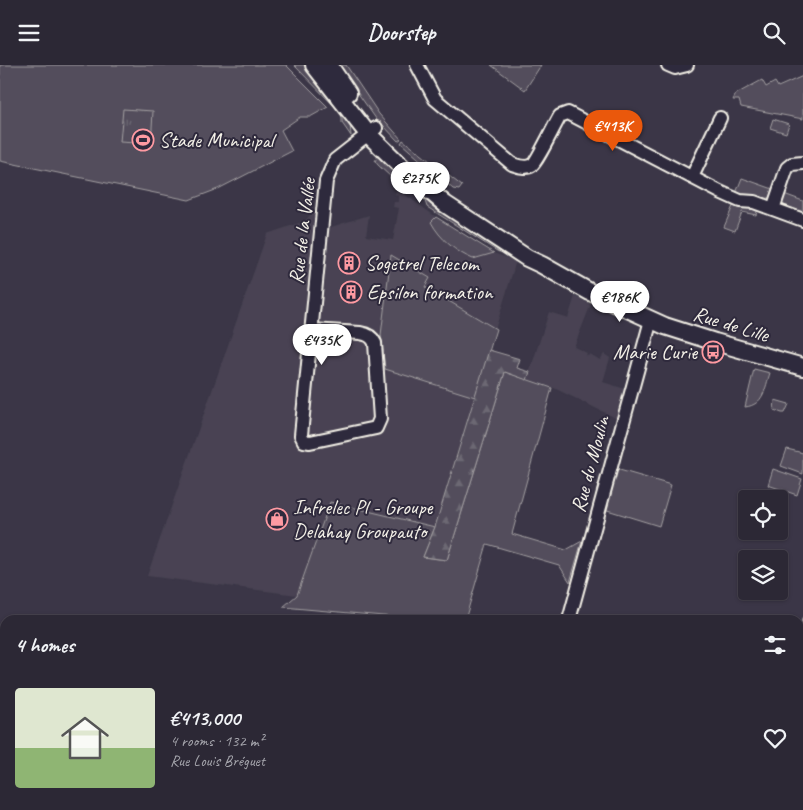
<!DOCTYPE html>
<html lang="en">
<head>
<meta charset="utf-8">
<style>
	body { margin:0; font-family:Caveat,sans-serif; background:#383441; color:#f1f3f6; height:100vh; display:flex; flex-direction:column; font-size:19px; white-space:nowrap }
	* { box-sizing:border-box; margin:0 }
	p { font-size:16px; color:#a6a6ad }
	.icon { flex:none; width:28px; height:28px; fill:none; stroke:currentColor; stroke-width:2; stroke-linecap:round; stroke-linejoin:round }
	.map { position:relative; flex:1; overflow:hidden }
	.details { position:absolute; left:0px; top:550px; width:804px; height:195px; display:flex; flex-direction:column; background:#2c2835; border-radius:15px 15px 0 0; box-shadow:0 1px 4px #0004,0 0 0 1px #484450 }
	.details>* { flex:none }
	.controls { position:absolute; left:738px; top:425px; display:grid; gap:10px }
	.controls a { display:grid; place-items:center; width:50px; height:50px; border-radius:5px; background:#2c2835; box-shadow:0 1px 4px #0004,0 0 0 1px #484450; font-size:25px }
	.price { position:absolute; translate:-50% -42px; padding:0 11px; border-radius:18px; background:#fff; color:#222; font-size:16px; line-height:32px; filter:drop-shadow(0 1px 2px #0008) }
	.price::after { content:''; position:absolute; left:50%; top:30px; width:15px; height:11px; margin-left:-8px; background:inherit; clip-path:polygon(0 0,100% 0,50% 100%) }
	.price.active { background:#ea580c; color:#fff }
	ul { padding:0; list-style:none }
	li { display:flex; align-items:center; gap:15px; height:125px; padding:0 15px }
	li span { display:grid; place-items:center; flex:none; width:140px; height:100px; border-radius:5px; color:#555 }
	li>.icon { margin-inline-start:auto }
	span .icon { width:60px; height:60px; fill:#fffc; stroke-width:1 }
	li b { font-size:21px }
	h2 { display:flex; justify-content:space-between; align-items:center; height:60px; padding:0 15px; font-size:21px }
	header { display:flex; justify-content:space-between; align-items:center; height:65px; padding:0 15px; background:#2c2835; font-size:22px; font-weight:700 }
	.map>svg:first-child { display:block }
	.built { fill:#484352 }
	.green { fill:#534e5c; stroke:#a4a0a2 }
	.forest { fill:url(#forest-firs); stroke:#a4a0a2 }
	.park { fill:url(#park-tufts); stroke:#a4a0a2 }
	.lines { fill:none; stroke-linecap:round; stroke-linejoin:round }
	.minor-casing { stroke:#f4f1e8; stroke-width:16 }
	.major-casing { stroke:#f4f1e8; stroke-width:20 }
	.minor { stroke:#2f2a3d; stroke-width:12 }
	.major { stroke:#2f2a3d; stroke-width:16 }
	.labels { text-anchor:middle; stroke-width:4; stroke-linejoin:round; paint-order:stroke }
	.poi-label { font-size:21px; fill:#f4f1e8; stroke:#2f2a3d; text-anchor:start }
	.street-label { font-size:21px; fill:#f4f1e8; stroke:#2f2a3d }
</style>
</head>
<body>
<header><svg class="icon" aria-label="menu" viewBox="0 0 24 24"><path d="M4 6h16M4 12h16M4 18h16"/></svg>Doorstep<svg class="icon" aria-label="search" viewBox="0 0 24 24"><circle cx="10" cy="10" r="6"/><path d="M15 15l6 6"/></svg></header>
<div class="map">
<svg width="803" height="745" viewBox="0 0 803 745">
	<defs>
		<pattern id="forest-firs" width="22" height="20" patternUnits="userSpaceOnUse" patternTransform="scale(1.25)"><rect width="22" height="20" fill="#534e5c"/><path d="M5 1l3.5 6h-7zM16 11l3.5 6h-7z" fill="#6c6873"/></pattern>
		<pattern id="park-tufts" width="24" height="20" patternUnits="userSpaceOnUse" patternTransform="scale(1.25)"><rect width="24" height="20" fill="#534e5c"/><path d="M3 7l-1-3M5 7V3M7 7l1-3M15 17l-1-3M17 17v-4M19 17l1-3" fill="none" stroke="#6c6873"/></pattern>
	</defs>
	<rect width="100%" height="100%" fill="#3b3647"/>
	<filter id="ink" filterUnits="userSpaceOnUse"><feTurbulence type="fractalNoise" baseFrequency=".02" numOctaves="2"/><feDisplacementMap in="SourceGraphic" scale="10" xChannelSelector="R" yChannelSelector="G"/><feConvolveMatrix kernelMatrix="1 2 1 2 8 2 1 2 1" color-interpolation-filters="sRGB"/></filter>
	<g filter="url(#ink)">
		<path class="built" d="M400 126 436 152 493 188 516 196 435 462 330 437 297 530 147 511 267 169 305 156 314 146 329 148 328 163 369 150 366 171 393 175 399 143 393 142 394 137H398L399 131 395 130 396 127Z
			M575 231 591 239 574 282 587 288 586 290 588 291 590 289 600 295 604 289 610 293 603 317 625 324 616 353 554 323 527 315 549 247 568 253Z"/>
		<path class="green" d="M0 0H286L328 42 310 52H300L281 65 292 86 218 124 189 135 0 96Z
			M294 0H304L323 20 350 58 351 71 342 58V49Z
			M338 0H346L379 49 401 74 398 76 382 59 379 58Z
			M491 0H541L525 25Z
			M803 11V54L741 42 739 35H733L736 29 762 15 766 22 775 17 778 22Z
			M773 54 789 59 786 68 770 63Z
			M403 75 462 121 459 125 453 124 401 78Z
			M378 91 381 92 408 115 411 128 406 126 378 100 375 96Z
			M742 113 773 124 769 133C765 134 742 129 736 128Z
			M784 129 803 136V147L783 140 782 134Z
			M720 133 758 143 756 150 742 147 735 166 724 162 733 141 720 134Z
			M428 134 504 186 499 187 497 186 427 142 425 136Z
			M436 152 494 188 473 194C456 187 440 174 431 157Z
			M391 190 430 213 425 222 496 264 475 332 385 304 381 270Z
			M754 304 770 308C765 323 764 340 745 342Z
			M505 307 552 323 512 469 566 485 582 476 570 517 559 500 487 479 465 555H428L283 542 297 530 330 437 435 462 423 492 447 495Z
			M787 384 803 388V409L781 401Z
			M616 404 671 420 659 461 604 444Z
			M773 404 802 414 797 430 768 420Z"/>
		<path class="forest" d="M489 285 520 294 517 303 530 307 527 315 505 307 447 495 423 492 435 462Z
			M803 552V616L799 615V561Z"/>
		<path class="park" d="M123 44 153 46 151 79 120 77Z
			M775 335 789 339 785 348H782L774 345Z"/>
		<g class="lines">
			<g class="minor-casing">
				<path id="minor" d="M417 0 435 34 512 99C518 101 526 104 532 100 537 97 555 59 560 51L568 48 720 127 740 136 754 137 803 155
					M668 0 675 3 687 0
					M692 112 720 53
					M773 144 787 103 792 99 803 98
					M312 265 360 268C367 269 372 271 375 278L380 354 376 363 310 377 304 376 301 370 326 116 335 95 376 63
					M569 555 651 255
					M799 693 803 694
					M524 745 525 740"/>
			</g>
			<g class="major-casing">
				<path id="major" d="M314 0 368 69 406 106 445 139 527 193 542 200 590 227 665 261 715 277 803 302
					M329 0 348 28"/>
			</g>
			<use href="#minor" class="minor"/>
			<use href="#major" class="major"/>
		</g>
	</g>
	<defs>
		<g id="stadium-ring" transform="scale(1.125)"><circle r="9.5" fill="#2f2a3d" stroke="#ff9aa2" stroke-width="1.5"/><path d="M0-5a6.5 5 0 1 0 0 10a6.5 5 0 1 0 0-10ZM-3.5-1.8h7v3.6h-7Z" fill="#ff9aa2"/></g>
		<g id="building-ring" transform="scale(1.125)"><circle r="9.5" fill="#2f2a3d" stroke="#ff9aa2" stroke-width="1.5"/><path d="M-4-6H4V6H1V3H-1V6H-4ZM-2.5-4.3h1.7v1.8h-1.7ZM.8-4.3h1.7v1.8H.8ZM-2.5-1h1.7V.8h-1.7ZM.8-1h1.7V.8H.8Z" fill="#ff9aa2"/></g>
		<g id="bus-ring" transform="scale(1.125)"><circle r="9.5" fill="#2f2a3d" stroke="#ff9aa2" stroke-width="1.5"/><path d="M-5-6H5V4H4V6H2V4H-2V6H-4V4H-5ZM-3.5-4V0h7V-4ZM-3.5 1.2v1.5H-2V1.2ZM2 1.2v1.5H3.5V1.2Z" fill="#ff9aa2"/></g>
		<g id="shop-ring" transform="scale(1.125)"><circle r="9.5" fill="#2f2a3d" stroke="#ff9aa2" stroke-width="1.5"/><path d="M-5-2.5h2.3a2.7 3.5 0 0 1 5.4 0H5L5.5 6h-11ZM-1.5-2.5h3a1.5 2.3 0 0 0-3 0Z" fill="#ff9aa2"/></g>
	</defs>
	<g fill-rule="evenodd">
		<use href="#stadium-ring" x="143" y="75"/>
		<use href="#building-ring" x="349" y="198"/>
		<use href="#building-ring" x="351" y="227"/>
		<use href="#bus-ring" x="713" y="287"/>
		<use href="#shop-ring" x="277" y="454"/>
	</g>
	<g class="labels">
		<g class="poi-label">
			<text x="159" y="82">Stade Municipal</text>
			<text x="365" y="205">Sogetrel Telecom</text>
			<text x="367" y="234">Epsilon formation</text>
			<text x="697" y="294" text-anchor="end">Marie Curie</text>
			<text x="293" y="449">Infrelec Pl - Groupe<tspan x="293" dy="24">Delahay Groupauto</tspan></text>
		</g>
		<g class="street-label">
			<text transform="translate(302 166) rotate(-83)" y="7">Rue de la Vallée</text>
			<text transform="translate(731 259) rotate(17)" y="7">Rue de Lille</text>
			<text transform="translate(590 399) rotate(-75)" y="7">Rue du Moulin</text>
		</g>
	</g>
</svg>
<div class="controls">
<a><svg class="icon" aria-label="locate" viewBox="0 0 24 24"><circle cx="12" cy="12" r="6"/><path d="M12 2v4M12 18v4M2 12h4M18 12h4"/></svg></a>
<a><svg class="icon" aria-label="layers" viewBox="0 0 24 24"><path d="M12 4l9 5-9 5-9-5zM3 14l9 5 9-5"/></svg></a>
</div>
<b class="price active" style="left:613px;top:87px">€413K</b>
<b class="price" style="left:420px;top:139px">€275K</b>
<b class="price" style="left:620px;top:258px">€186K</b>
<b class="price" style="left:322px;top:301px">€435K</b>
<section class="details">
<h2>4 homes<svg class="icon" aria-label="filters" viewBox="0 0 24 24"><path d="M4 7h16M4 17h16"/><circle cx="9" cy="7" r="2"/><circle cx="15" cy="17" r="2"/></svg></h2>
<ul>
<li><span style="background:linear-gradient(#dfe7d0 60%,#8fb573 0)"><svg class="icon" aria-label="home" viewBox="0 0 24 24"><path d="M3 11l9-7 9 7M6 9v11h12V9"/></svg></span><div><b>€413,000</b><p>4 rooms · 132 m²</p><p>Rue Louis Bréguet</p></div><svg class="icon" aria-label="heart" viewBox="0 0 24 24"><path d="M12 20l-8-8c-3-5 5-10 8-4 3-6 11-1 8 4z"/></svg></li>
</ul>
</section>
</div>
</body>
</html>
